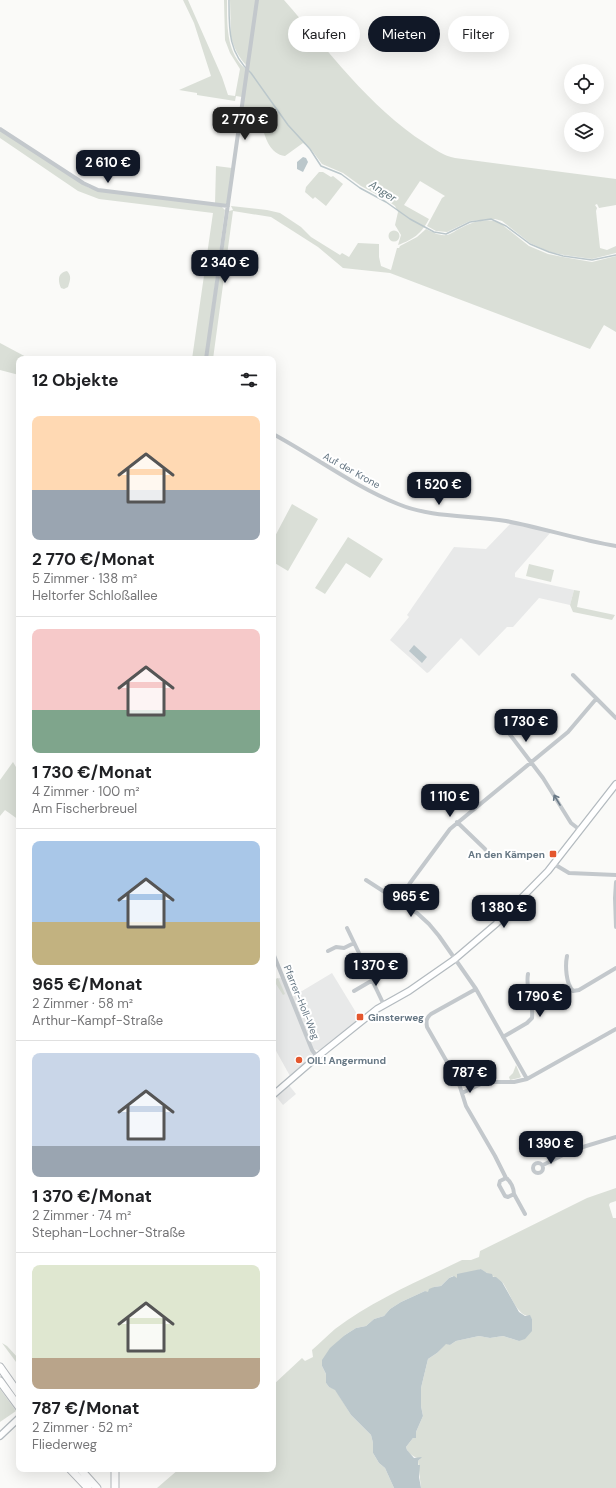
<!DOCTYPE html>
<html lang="de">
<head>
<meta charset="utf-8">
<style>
	body { margin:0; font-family:"DM Sans",sans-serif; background:#f2f2f2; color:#202124; height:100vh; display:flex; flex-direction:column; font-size:15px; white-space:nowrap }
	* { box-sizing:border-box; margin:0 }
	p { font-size:13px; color:#757577 }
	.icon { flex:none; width:22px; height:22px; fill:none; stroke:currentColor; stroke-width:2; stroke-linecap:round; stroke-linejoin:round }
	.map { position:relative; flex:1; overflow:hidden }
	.panel { position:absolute; left:16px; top:356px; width:260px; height:1116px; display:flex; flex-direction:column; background:#fff; border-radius:8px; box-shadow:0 4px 16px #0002 }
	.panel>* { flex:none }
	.hud { position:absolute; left:288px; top:16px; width:268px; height:36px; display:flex; gap:8px }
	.tools { position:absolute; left:564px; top:64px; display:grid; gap:8px }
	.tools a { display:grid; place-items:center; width:40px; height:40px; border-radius:50%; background:#fff; box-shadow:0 4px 16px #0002; font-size:20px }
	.price { position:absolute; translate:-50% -34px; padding:0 9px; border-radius:8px; background:#111827; color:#fff; font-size:13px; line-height:26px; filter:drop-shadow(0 1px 2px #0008) }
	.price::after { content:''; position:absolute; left:50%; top:24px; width:12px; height:9px; margin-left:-6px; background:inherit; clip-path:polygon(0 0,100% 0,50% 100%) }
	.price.on { background:#222; color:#fff }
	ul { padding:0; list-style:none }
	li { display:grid; align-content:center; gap:8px; height:212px; padding:0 16px }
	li+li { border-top:1px solid #e0e0e0 }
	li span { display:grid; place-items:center; height:124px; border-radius:8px; color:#555 }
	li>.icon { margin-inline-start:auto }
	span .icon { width:72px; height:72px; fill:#fffc; stroke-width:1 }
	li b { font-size:17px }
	h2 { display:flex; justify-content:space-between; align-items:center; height:48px; padding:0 16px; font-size:17px }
	.pill { padding:0 14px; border-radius:18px; background:#fff; box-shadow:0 4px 16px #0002; font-size:14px; line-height:36px }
	.pill.on { background:#111827; color:#fff }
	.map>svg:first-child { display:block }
	.built { fill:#e8e9e9 }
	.green { fill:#dadfd7 }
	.water { fill:#bbc7cb }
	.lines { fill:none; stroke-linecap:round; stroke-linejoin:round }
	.stream { stroke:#bbc7cb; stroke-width:1.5 }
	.secondary-casing { stroke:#b3babf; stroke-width:8 }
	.trunk-casing { stroke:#b4b9bd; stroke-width:9 }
	.minor { stroke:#c3c8cc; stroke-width:4 }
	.secondary { stroke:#fff; stroke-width:5.5 }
	.trunk { stroke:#fff; stroke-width:7 }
	.oneway { stroke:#6a7a87 }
	.poi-dot { fill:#e4572e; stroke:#fff; stroke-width:1.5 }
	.labels { text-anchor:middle; stroke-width:4; stroke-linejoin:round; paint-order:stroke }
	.street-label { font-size:10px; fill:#657683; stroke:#fff }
	.poi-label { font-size:10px; font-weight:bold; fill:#657683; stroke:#fff; text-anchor:start }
	.water-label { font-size:11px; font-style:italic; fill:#60757c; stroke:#fff }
</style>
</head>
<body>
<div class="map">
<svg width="616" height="1488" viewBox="0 0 616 1488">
	<rect width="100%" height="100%" fill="#fafaf8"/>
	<path class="built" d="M511 523 551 532 515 573V577L574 590 570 605 539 598 513 627H507L479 656 461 638 429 672 427 673 390 640 409 617 407 615 454 547 486 549Z
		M332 973 360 1019 321 1051 313 1049 292 997Z
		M283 977 313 1056 290 1076 275 1049H273V980Z
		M288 1084 296 1094 283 1105 275 1095Z"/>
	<path class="green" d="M183 0H188L222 77 228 95 235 96 240 69 230 53 225 40 224 0H227C227 24 226 53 246 69L242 97 236 96 235 101 197 95V93L179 90 211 76 194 23Z
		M230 0H256L247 66C239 58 234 48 231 37Z
		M258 0H284C327 49 370 108 425 143 434 149 444 156 455 158L616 179V205L599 208 597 204 595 205 597 208 596 211 600 248 607 250 616 246V253L592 259 564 255 550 252 530 243 502 221 495 219 470 221 447 232 436 231 427 226 442 198 445 196 420 181 404 205 429 219C421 234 414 239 398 245L401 235 395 225 398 212 395 206 387 200 361 186 343 173 322 164 310 148 303 143 285 156C270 154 266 139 262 127L240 124Z
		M0 130 89 188 221 206 225 210 205 359H192L213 213 99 199 78 191 0 138Z
		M216 166 232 168 227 202 226 204H215Z
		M319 172H323L331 177 333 176 343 184 326 206 315 197 313 199 305 192 306 187Z
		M231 206 267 210 280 213 301 227 311 237 340 255 342 253 349 257 358 243 379 244V257L381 266 391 270 397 248H399L400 246 417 237 426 229C432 232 439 236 447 235 452 234 456 230 461 228 472 222 487 217 500 223L529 246 548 254 563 257 592 262 616 256V332L604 325 590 349 390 273 343 268 318 247 271 217 233 211 213 359H207L229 211 233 210Z
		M388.5 236a5.5 5.5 0 1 1 11 0a5.5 5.5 0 1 1-11 0Z
		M67 271C72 276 70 281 68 287L64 289 61 288C58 281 57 273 67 271Z
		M0 343 30 359H19V375L0 370Z
		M292 504 318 519 288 571 273 562V540Z
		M348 537 383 559 370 578 346 563 325 594 315 588Z
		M529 564 554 570 551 582 526 576Z
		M574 590 580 591 577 607 615 615 612 620 573 612 570 605Z
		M13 762 19 772V820L5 810 0 816V780Z
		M278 978 285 994 283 995 276 984 273 983V980Z
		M516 1065 521 1077 519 1078 510 1080 509 1077 513 1073Z
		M616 1188V1201L610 1203 609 1205 613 1218H616V1488H421L418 1461 420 1459C414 1457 407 1453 406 1447L413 1438H416V1432L423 1416 421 1406V1388L428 1359 437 1353 446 1343 450 1345 456 1341 479 1336 490 1338 503 1336 519 1341 532 1319 530 1316C517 1317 510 1293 503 1283 498 1278 487 1274 481 1269L472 1272H467L457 1279 453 1276 449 1278 441 1286 434 1287 428 1293 425 1291 401 1302 390 1309 384 1316 374 1319 366 1326 356 1328 345 1335 322 1366 326 1374V1383L329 1387 335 1389 351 1415 371 1435 373 1443V1453L379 1463 385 1468 394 1488H157L179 1469H273V1385L302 1358 305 1361 313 1357 312 1350C320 1343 327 1336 335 1329 373 1300 419 1281 462 1260H471L479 1257 480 1251 587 1198Z
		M2 1343 7 1346 19 1359V1366Z
		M0 1389 16 1411 0 1422Z"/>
	<path class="water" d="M303 157 306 158 308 162 303 172 297 169V162Z
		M414 645 427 657 422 663 409 651Z
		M481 1269 487 1273 492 1274 493 1277H496L502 1282 519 1312 525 1316 530 1315 532 1319V1331L525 1339 519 1341 503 1336 490 1338 479 1336 456 1341 450 1345 446 1344 437 1353 428 1359 421 1388V1406L423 1416 416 1432V1438H413L406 1447 407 1450 414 1458 422 1457 418 1461V1465H420L419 1477 421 1488H394L385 1468 379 1463 373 1453V1443L371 1435 351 1415 335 1390 329 1387 326 1383V1374L322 1366V1360L330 1348 345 1335 356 1328 366 1326 374 1319 384 1316 390 1309 401 1302 425 1291 428 1292 429 1289 434 1287 441 1286 449 1278 454 1276 457 1278V1274Z"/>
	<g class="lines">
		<path class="stream" d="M229 0C229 29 228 53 251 73L288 125 310 149 321 166 341 174 360 188 386 202 410 219 434 232 446 234 470 222 491 219 506 226 530 244 549 252 563 256 592 260 616 255"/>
		<g class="secondary-casing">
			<path id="secondary" d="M273 1095 317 1057 377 1009 409 991 455 959 496 924 548 871 616 784
				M0 1436 19 1418"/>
		</g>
		<g class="trunk-casing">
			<path id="trunk" d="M0 1367 19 1394
				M0 1381 19 1407
				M70 1469 88 1488
				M80 1469 97 1488
				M115 1488V1469"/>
		</g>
		<path class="minor" d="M0 129 83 183 98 190 228 206
			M206 359 257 0
			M273 434C314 456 355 487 398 504 432 518 470 515 506 521 543 528 579 540 616 546
			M573 675 616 718
			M508 732 543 778 571 823 580 830
			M457 822 485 849 490 858
			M554 864 569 873 616 875
			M366 880 417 913 429 924 439 936 476 989 527 1079
			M616 882 615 898 616 927
			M399 901 410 883 450 829 568 732 596 699
			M347 928 384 1005
			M273 944V949
			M328 951 336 947 344 948 354 943
			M273 953 312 1050 317 1057
			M567 956C565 966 566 984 573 991L579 990 616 968
			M476 989 431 1014C426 1018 426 1021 427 1027L455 1076 460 1087 466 1106 495 1156 506 1178C511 1181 514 1189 514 1194L525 1214
			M354 991 390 970
			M503 1037 527 1023 532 1018C534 1003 525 989 528 974
			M462 1093 485 1082H514L527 1079 616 1029
			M533 1168a5 5 0 1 1 10 0a5 5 0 1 1-10 0Z
			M543 1165 573 1150 616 1137
			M506 1178 500 1181 499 1185 505 1196 508 1197 514 1194"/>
		<use href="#secondary" class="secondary"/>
		<use href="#trunk" class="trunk"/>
	</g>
	<defs><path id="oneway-shaft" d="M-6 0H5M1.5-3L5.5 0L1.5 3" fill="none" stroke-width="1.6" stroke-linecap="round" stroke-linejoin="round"/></defs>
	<use class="oneway" href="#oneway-shaft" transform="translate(557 800) rotate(-121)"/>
	<g class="poi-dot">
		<rect x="549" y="850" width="8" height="8" rx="2"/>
		<rect x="356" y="1013" width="8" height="8" rx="2"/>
		<circle cx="299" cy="1060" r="4"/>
	</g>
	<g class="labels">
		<g class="street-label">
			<text transform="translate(352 470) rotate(29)" y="4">Auf der Krone</text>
			<text transform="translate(302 1002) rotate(68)" y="4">Pfarrer-Holl-Weg</text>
		</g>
		<g class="poi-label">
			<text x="545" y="858" text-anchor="end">An den Kämpen</text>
			<text x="368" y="1021">Ginsterweg</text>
			<text x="307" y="1064">OIL! Angermund</text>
		</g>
		<g class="water-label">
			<text transform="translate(383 191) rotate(33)" y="4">Anger</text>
		</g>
	</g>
</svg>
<div class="tools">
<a><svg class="icon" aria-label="locate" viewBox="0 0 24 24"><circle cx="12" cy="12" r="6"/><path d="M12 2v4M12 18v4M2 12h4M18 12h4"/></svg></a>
<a><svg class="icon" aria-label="layers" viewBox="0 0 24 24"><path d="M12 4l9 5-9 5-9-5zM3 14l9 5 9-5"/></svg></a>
</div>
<b class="price on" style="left:245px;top:141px">2 770 €</b>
<b class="price" style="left:108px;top:184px">2 610 €</b>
<b class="price" style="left:225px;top:284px">2 340 €</b>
<b class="price" style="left:439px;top:506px">1 520 €</b>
<b class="price" style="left:526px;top:743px">1 730 €</b>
<b class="price" style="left:450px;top:818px">1 110 €</b>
<b class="price" style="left:411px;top:918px">965 €</b>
<b class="price" style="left:504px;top:929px">1 380 €</b>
<b class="price" style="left:376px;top:987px">1 370 €</b>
<b class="price" style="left:540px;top:1018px">1 790 €</b>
<b class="price" style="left:470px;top:1094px">787 €</b>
<b class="price" style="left:551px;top:1165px">1 390 €</b>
<div class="hud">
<a class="pill">Kaufen</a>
<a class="pill on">Mieten</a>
<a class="pill">Filter</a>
</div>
<section class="panel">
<h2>12 Objekte<svg class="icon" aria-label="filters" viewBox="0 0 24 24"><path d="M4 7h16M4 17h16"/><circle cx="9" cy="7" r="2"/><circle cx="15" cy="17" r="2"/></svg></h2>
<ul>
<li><span style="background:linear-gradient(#ffd9b3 60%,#9aa5b1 0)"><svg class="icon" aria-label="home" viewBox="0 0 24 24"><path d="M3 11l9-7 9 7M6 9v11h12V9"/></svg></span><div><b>2 770 €/Monat</b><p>5 Zimmer · 138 m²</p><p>Heltorfer Schloßallee</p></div></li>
<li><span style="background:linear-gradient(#f6c9c9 65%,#7fa58c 0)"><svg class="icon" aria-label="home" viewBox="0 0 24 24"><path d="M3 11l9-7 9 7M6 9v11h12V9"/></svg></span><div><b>1 730 €/Monat</b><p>4 Zimmer · 100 m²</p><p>Am Fischerbreuel</p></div></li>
<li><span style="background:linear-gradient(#a9c7e8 65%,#c2b280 0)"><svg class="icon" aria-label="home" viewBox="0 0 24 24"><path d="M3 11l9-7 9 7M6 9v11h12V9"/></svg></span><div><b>965 €/Monat</b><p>2 Zimmer · 58 m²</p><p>Arthur-Kampf-Straße</p></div></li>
<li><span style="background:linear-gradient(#c9d6e8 75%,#9aa5b1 0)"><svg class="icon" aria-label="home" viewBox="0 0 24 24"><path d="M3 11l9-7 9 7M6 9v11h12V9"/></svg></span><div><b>1 370 €/Monat</b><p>2 Zimmer · 74 m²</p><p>Stephan-Lochner-Straße</p></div></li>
<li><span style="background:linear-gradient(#dfe7d0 75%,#b9a48a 0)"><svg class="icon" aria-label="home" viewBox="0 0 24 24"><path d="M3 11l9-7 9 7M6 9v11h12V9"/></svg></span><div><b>787 €/Monat</b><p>2 Zimmer · 52 m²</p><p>Fliederweg</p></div></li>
</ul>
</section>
</div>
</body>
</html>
